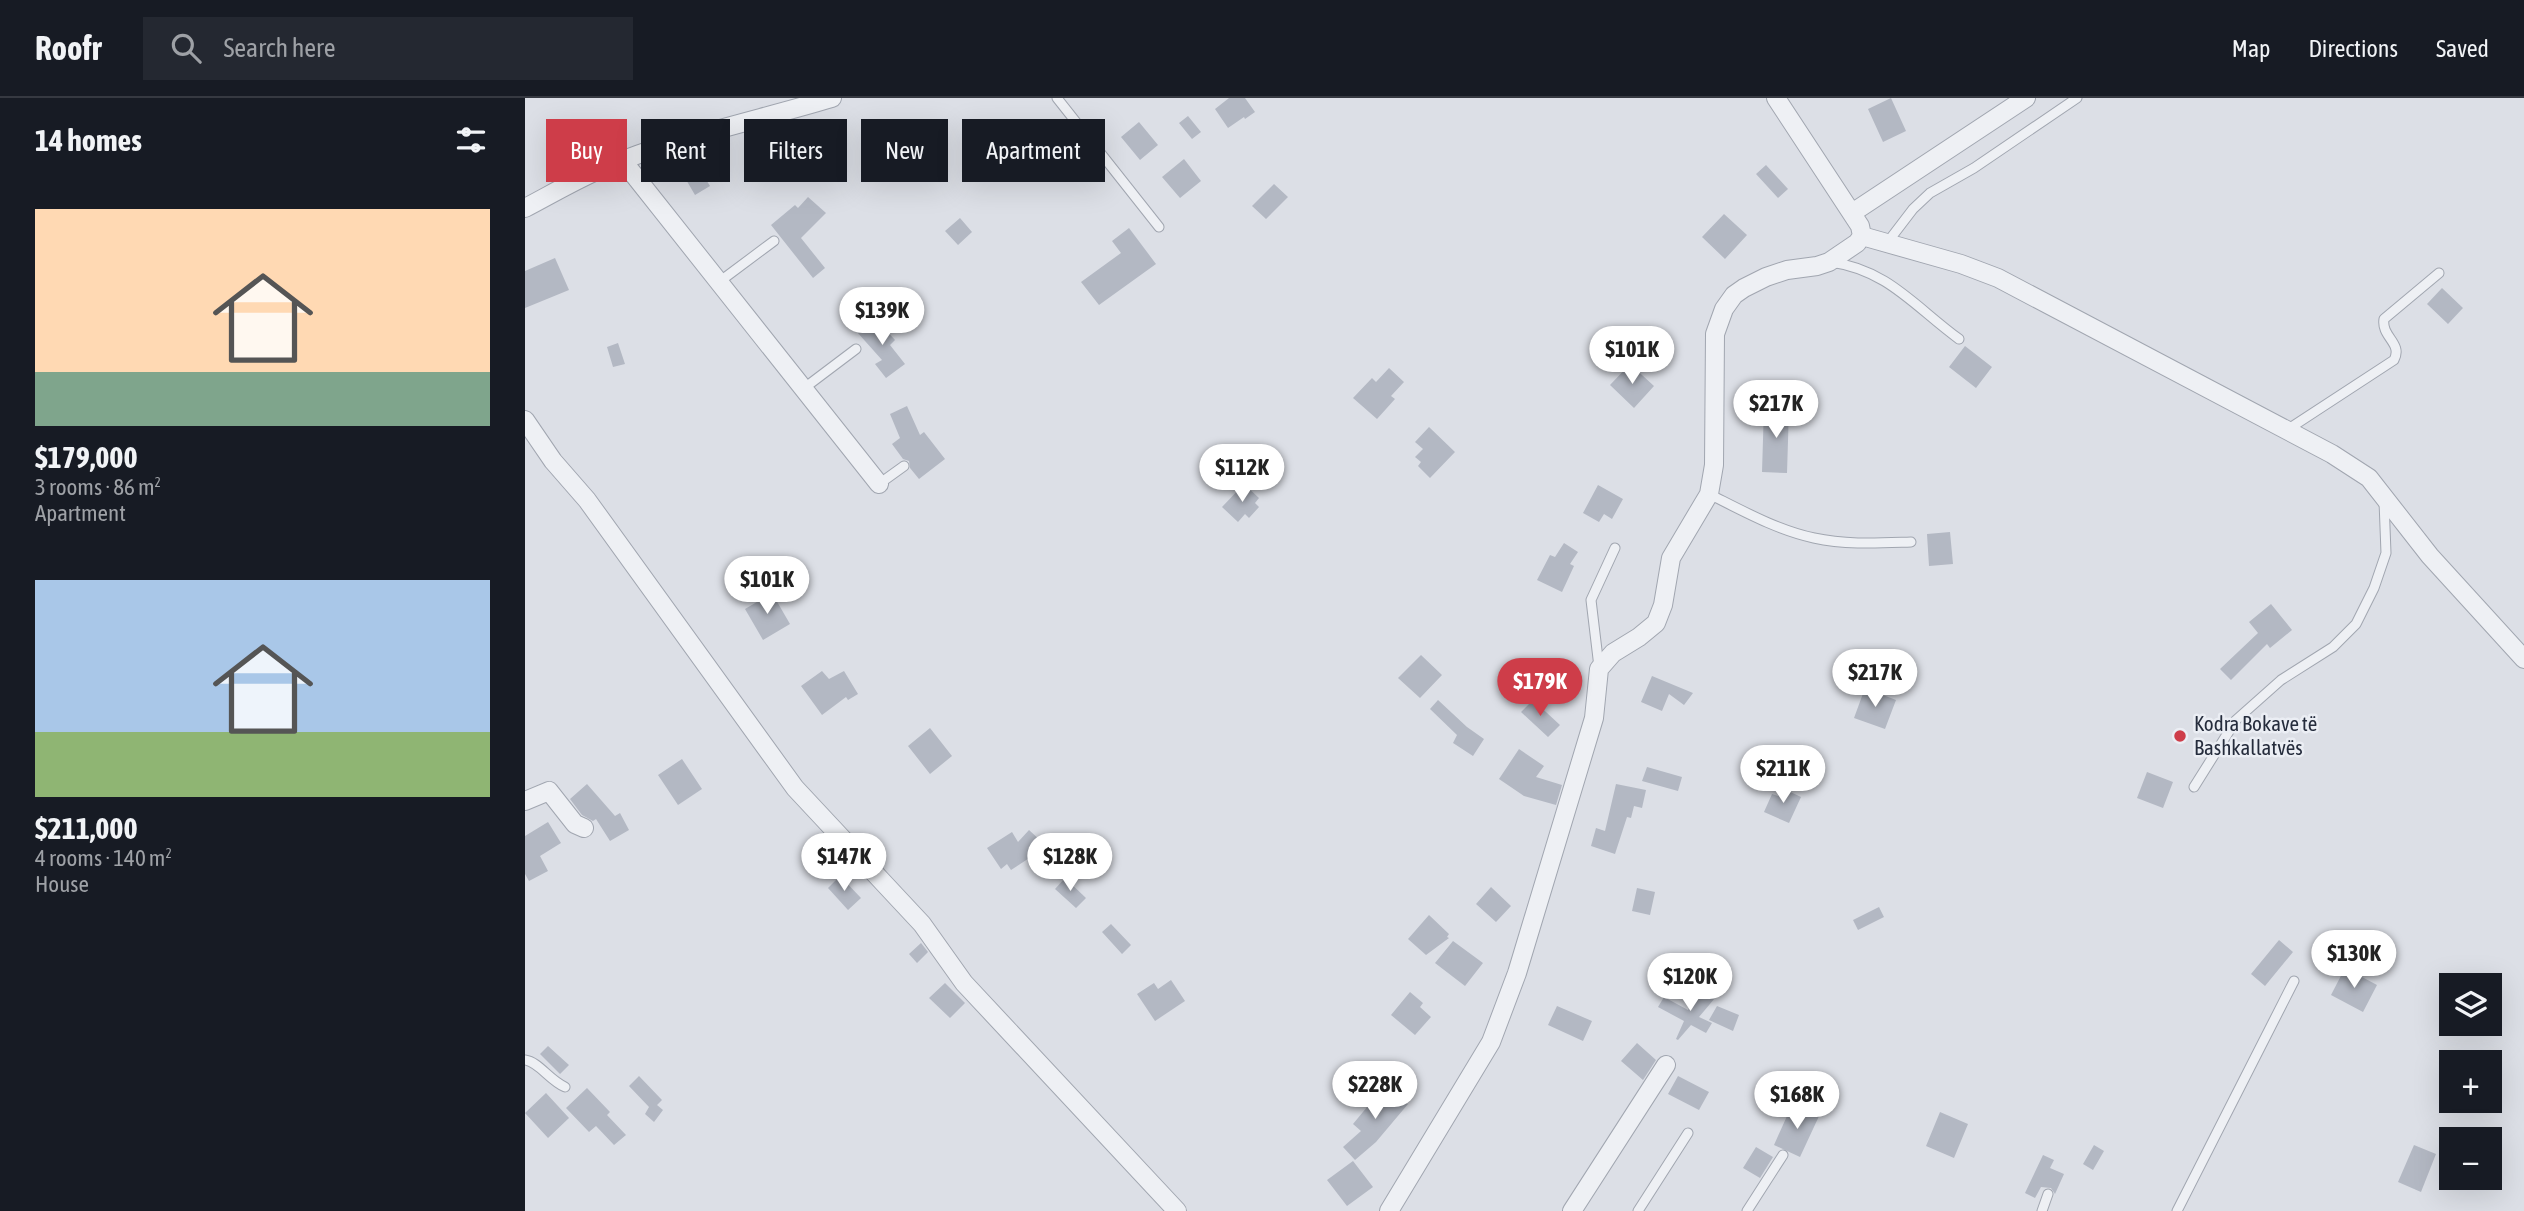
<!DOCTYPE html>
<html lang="en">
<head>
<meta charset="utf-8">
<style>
	body { margin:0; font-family:"Asap Condensed",sans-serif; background:#242831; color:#f1f3f6; height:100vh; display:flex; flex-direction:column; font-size:26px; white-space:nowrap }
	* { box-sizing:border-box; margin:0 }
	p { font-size:23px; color:#9ea1a6 }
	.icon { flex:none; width:38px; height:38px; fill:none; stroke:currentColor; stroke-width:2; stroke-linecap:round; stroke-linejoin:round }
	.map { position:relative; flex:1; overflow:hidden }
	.panel { display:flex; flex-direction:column; background:#171b24; width:525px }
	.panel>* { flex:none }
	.banner { position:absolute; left:21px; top:21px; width:665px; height:63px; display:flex; gap:14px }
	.tools { position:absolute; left:1914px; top:875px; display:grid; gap:14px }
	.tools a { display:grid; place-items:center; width:63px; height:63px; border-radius:0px; background:#171b24; box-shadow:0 7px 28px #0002; font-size:35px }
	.price { position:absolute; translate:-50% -60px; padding:0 16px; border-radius:24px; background:#fff; color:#222; font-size:23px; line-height:46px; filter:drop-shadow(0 2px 4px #0008) }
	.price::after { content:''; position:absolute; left:50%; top:42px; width:21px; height:16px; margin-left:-10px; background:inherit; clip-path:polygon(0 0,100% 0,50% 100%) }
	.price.current { background:#ce3d49; color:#fff }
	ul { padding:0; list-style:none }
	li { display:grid; align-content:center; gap:14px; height:371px; padding:0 35px }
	li span { display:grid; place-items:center; height:217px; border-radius:0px; color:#555 }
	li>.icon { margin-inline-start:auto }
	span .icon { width:126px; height:126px; fill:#fffc; stroke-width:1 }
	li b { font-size:30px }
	h2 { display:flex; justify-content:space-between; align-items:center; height:84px; padding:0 35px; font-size:30px }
	.tag { padding:0 24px; border-radius:0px; background:#171b24; box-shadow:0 7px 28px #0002; font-size:24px; line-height:63px }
	.tag.current { background:#ce3d49; color:#fff }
	header { display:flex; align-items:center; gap:42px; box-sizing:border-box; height:98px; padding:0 35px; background:#171b24; border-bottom:2px solid #363941 }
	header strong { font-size:33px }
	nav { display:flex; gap:38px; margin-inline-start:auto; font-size:24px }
	.search { width:490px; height:63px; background:#242831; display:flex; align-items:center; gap:18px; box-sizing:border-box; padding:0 24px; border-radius:0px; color:#9ea1a6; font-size:26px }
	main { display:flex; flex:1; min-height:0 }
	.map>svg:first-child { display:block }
	.building { fill:#b3b8c3 }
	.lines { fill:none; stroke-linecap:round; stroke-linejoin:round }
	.service-casing { stroke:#a1a6b0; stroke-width:11 }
	.minor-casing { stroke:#a1a6b0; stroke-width:20 }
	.service { stroke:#eef0f4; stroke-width:9 }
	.minor { stroke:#eef0f4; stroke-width:18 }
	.poi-dot { fill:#ce3d49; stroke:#ebeef4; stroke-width:2.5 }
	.labels { text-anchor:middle; stroke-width:5; stroke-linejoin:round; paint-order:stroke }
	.poi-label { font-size:21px; fill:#252c3c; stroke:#ebeef4; text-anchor:start }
</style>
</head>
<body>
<header>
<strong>Roofr</strong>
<div class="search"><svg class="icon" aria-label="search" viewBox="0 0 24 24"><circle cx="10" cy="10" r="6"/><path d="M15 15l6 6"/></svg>Search here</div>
<nav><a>Map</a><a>Directions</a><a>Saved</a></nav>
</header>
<main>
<section class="panel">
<h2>14 homes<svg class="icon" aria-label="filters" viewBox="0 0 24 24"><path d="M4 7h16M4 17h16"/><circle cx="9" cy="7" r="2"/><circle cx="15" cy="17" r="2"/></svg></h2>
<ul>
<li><span style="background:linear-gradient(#ffd9b3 75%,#7fa58c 0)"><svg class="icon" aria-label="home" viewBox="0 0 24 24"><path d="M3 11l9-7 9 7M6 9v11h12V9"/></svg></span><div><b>$179,000</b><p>3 rooms · 86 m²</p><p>Apartment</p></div></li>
<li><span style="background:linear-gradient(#a9c7e8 70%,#8fb573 0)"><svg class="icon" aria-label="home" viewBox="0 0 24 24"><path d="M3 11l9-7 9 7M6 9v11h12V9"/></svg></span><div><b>$211,000</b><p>4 rooms · 140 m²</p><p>House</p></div></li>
</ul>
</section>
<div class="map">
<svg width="1999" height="1113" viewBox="0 0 1999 1113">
	<rect width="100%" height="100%" fill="#dcdfe6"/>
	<path class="building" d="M704 0H720L730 14 720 21 719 19 703 30 690 11Z
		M1366 0 1381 33 1358 44 1343 11Z
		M663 18 676 34 667 41 654 25Z
		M614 24 633 47 615 62 596 39Z
		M659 61 676 83 655 100 637 79Z
		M170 64 185 88 170 97 156 73Z
		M1241 67 1263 91 1253 100 1231 76Z
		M749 86 763 99 741 121 727 108Z
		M283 99 301 115 276 140 300 170 288 180 246 127 270 107 273 110Z
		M1199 116 1222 137 1200 161 1177 139Z
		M435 120 447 134 433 147 420 133Z
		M604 130 631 166 574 207 556 184 596 155 587 143Z
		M30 160 44 192 0 210V173Z
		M1917 190 1938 210 1923 226 1902 206Z
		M349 219 370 242 365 247 380 266 361 280 350 266 357 262 332 234Z
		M93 245 100 266 88 269 82 249Z
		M1440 248 1467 269 1451 290 1424 269Z
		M1105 266 1129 288 1109 310 1085 287Z
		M864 270 879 284 866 298 870 301 852 321 828 300 847 280 851 284Z
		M382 308 395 337 399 334 420 361 394 381 385 370 384 363 378 361 367 346 375 340 365 316Z
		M1239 309 1264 310 1262 375 1237 374Z
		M904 329 930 354 905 380 893 368 896 364 890 359 898 351 890 344Z
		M719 386 734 400 730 405 734 409 724 420 720 416 713 424 697 409Z
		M1073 387 1098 401 1087 421 1079 416 1074 424 1058 415Z
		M1425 434 1428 466 1404 468 1402 436Z
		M1039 445 1053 454 1045 466 1049 468 1037 494 1012 482 1025 457 1030 459Z
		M247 495 265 526 238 542 220 511Z
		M1746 506 1767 532 1745 550 1742 546 1706 582 1695 571 1733 535 1724 524Z
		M896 557 917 577 895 600 873 580Z
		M297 573 304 581 319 573 333 596 323 602 321 599 297 617 276 588Z
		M1127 578 1168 595 1159 607 1144 596 1137 613 1116 604Z
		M1340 590 1371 602 1360 631 1329 620Z
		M913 602 942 629 959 641 948 658 928 645 932 637 905 611Z
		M1008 602 1035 627 1023 639 996 614Z
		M405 630 427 658 405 676 383 648Z
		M994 651 1019 668 1011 679 1037 687 1031 707 999 698 974 681Z
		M157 661 177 691 153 707 133 677Z
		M1122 669 1157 679 1153 693 1117 683Z
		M1622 674 1648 684 1638 710 1612 700Z
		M62 686 90 718 95 715 104 732 85 743 71 721 68 723 57 717 45 701Z
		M1091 686 1121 692 1117 710 1109 708 1106 720 1102 719 1090 756 1066 748 1071 730 1080 733Z
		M1257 690 1276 699 1264 725 1239 714 1247 696 1253 698Z
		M23 724 36 745 15 758 23 773 4 783 0 776V738Z
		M504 732 516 743 513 747 518 751 486 772 482 766 476 771 462 750 487 734 493 744Z
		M315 778 336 800 323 812 303 790Z
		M540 780 561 800 551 810 530 791Z
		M966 789 986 808 971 824 951 806Z
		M1112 790 1130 794 1125 817 1107 813Z
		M1354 809 1359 819 1333 832 1328 822Z
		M904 817 924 836 922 839 924 840 901 857 883 841Z
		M586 826 606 847 597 856 577 834Z
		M1754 842 1768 854 1740 888 1726 876Z
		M928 843 958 865 940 888 910 865Z
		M396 845 403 854 392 865 384 856Z
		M1820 870 1852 887 1838 914 1806 897Z
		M646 882 660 903 630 923 612 896 629 885 633 891Z
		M420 885 440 905 425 920 404 900Z
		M1172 893 1190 900 1174 919 1187 925 1181 935 1166 927 1153 942 1151 941 1159 923 1133 909 1139 899 1163 912Z
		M885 894 898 905 895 909 906 919 890 937 866 917Z
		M1032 908 1067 923 1058 943 1023 927Z
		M1192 908 1214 917 1208 933 1184 922Z
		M1112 945 1131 962 1118 982 1096 963Z
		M23 948 44 967 35 976 15 956Z
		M114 978 137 1002 132 1007 138 1012 129 1024 120 1016 124 1009 104 988Z
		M1153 978 1184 994 1174 1012 1143 996Z
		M857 985 883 1006 851 1044 830 1062 818 1049 836 1033 828 1026 852 997 849 994Z
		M62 990 85 1014 82 1017 101 1037 89 1047 71 1028 64 1034 41 1010Z
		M21 995 44 1020 23 1040 0 1015Z
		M1273 1007 1295 1016 1275 1059 1249 1047 1262 1018 1267 1020Z
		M1415 1014 1443 1026 1429 1060 1401 1048Z
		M1569 1047 1579 1053 1568 1072 1558 1066Z
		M1889 1047 1911 1056 1896 1094 1873 1084Z
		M1231 1049 1248 1059 1235 1080 1218 1070Z
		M1518 1057 1529 1062 1525 1070 1539 1076 1530 1096 1526 1090 1516 1089 1510 1100 1500 1095Z
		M828 1063 848 1089 822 1108 802 1082Z"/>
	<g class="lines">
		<g class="service-casing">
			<path id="service" d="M532 0 634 129
				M1362 145 1388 111 1405 95 1449 70 1552 0
				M1306 164C1363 172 1390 209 1434 241
				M194 184 249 143
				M278 291 331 251
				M1762 332 1869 262C1878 245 1856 239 1859 221L1914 175
				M354 386 379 368
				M1184 396C1218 413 1252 432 1289 440 1321 447 1354 445 1386 444
				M1074 569 1066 502 1090 450
				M1669 689 1711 622 1756 582 1808 549 1831 526 1849 490 1861 455 1859 403
				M0 962C14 964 24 982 40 989
				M1113 1113 1163 1035
				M1222 1113 1258 1057
				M1517 1113 1523 1096
				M1652 1113 1769 883"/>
		</g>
		<g class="minor-casing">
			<path id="minor" d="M98 63 354 386
				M0 110C25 97 50 82 76 71 151 39 230 23 307 0
				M1327 115 1501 0
				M1337 138 1436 166 1473 180 1807 356 1844 380 1905 458 1999 561
				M0 322 28 363 62 402 270 690 397 826 439 885 652 1113
				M0 703 24 693 50 726 59 730
				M864 1113 966 944 992 875 1069 620 1074 571 1088 555 1114 539 1131 525 1138 507 1146 460 1184 396 1189 367 1190 236 1199 211 1209 197 1219 190 1241 179 1262 172 1292 168 1304 164 1332 145 1337 138 1335 128 1251 0
				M1047 1113 1141 967"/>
		</g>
		<use href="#service" class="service"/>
		<use href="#minor" class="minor"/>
	</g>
	<circle class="poi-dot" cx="1655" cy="638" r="7"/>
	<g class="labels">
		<g class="poi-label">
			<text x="1669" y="633">Kodra Bokave të<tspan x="1669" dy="24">Bashkallatvës</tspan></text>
		</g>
	</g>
</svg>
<div class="tools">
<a><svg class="icon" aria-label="layers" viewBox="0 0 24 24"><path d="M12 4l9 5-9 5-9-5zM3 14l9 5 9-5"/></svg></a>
<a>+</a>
<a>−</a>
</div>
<b class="price" style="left:357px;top:249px">$139K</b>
<b class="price" style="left:1107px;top:288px">$101K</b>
<b class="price" style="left:1251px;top:342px">$217K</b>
<b class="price" style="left:717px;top:406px">$112K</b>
<b class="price" style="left:242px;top:518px">$101K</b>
<b class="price" style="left:1350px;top:611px">$217K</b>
<b class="price current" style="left:1015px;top:620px">$179K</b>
<b class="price" style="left:1258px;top:707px">$211K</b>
<b class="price" style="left:319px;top:795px">$147K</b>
<b class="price" style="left:545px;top:795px">$128K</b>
<b class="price" style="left:1829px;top:892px">$130K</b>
<b class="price" style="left:1165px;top:915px">$120K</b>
<b class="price" style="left:850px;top:1023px">$228K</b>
<b class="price" style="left:1272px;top:1033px">$168K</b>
<div class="banner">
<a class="tag current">Buy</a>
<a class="tag">Rent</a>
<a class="tag">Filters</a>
<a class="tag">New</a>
<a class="tag">Apartment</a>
</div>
</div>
</main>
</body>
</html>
